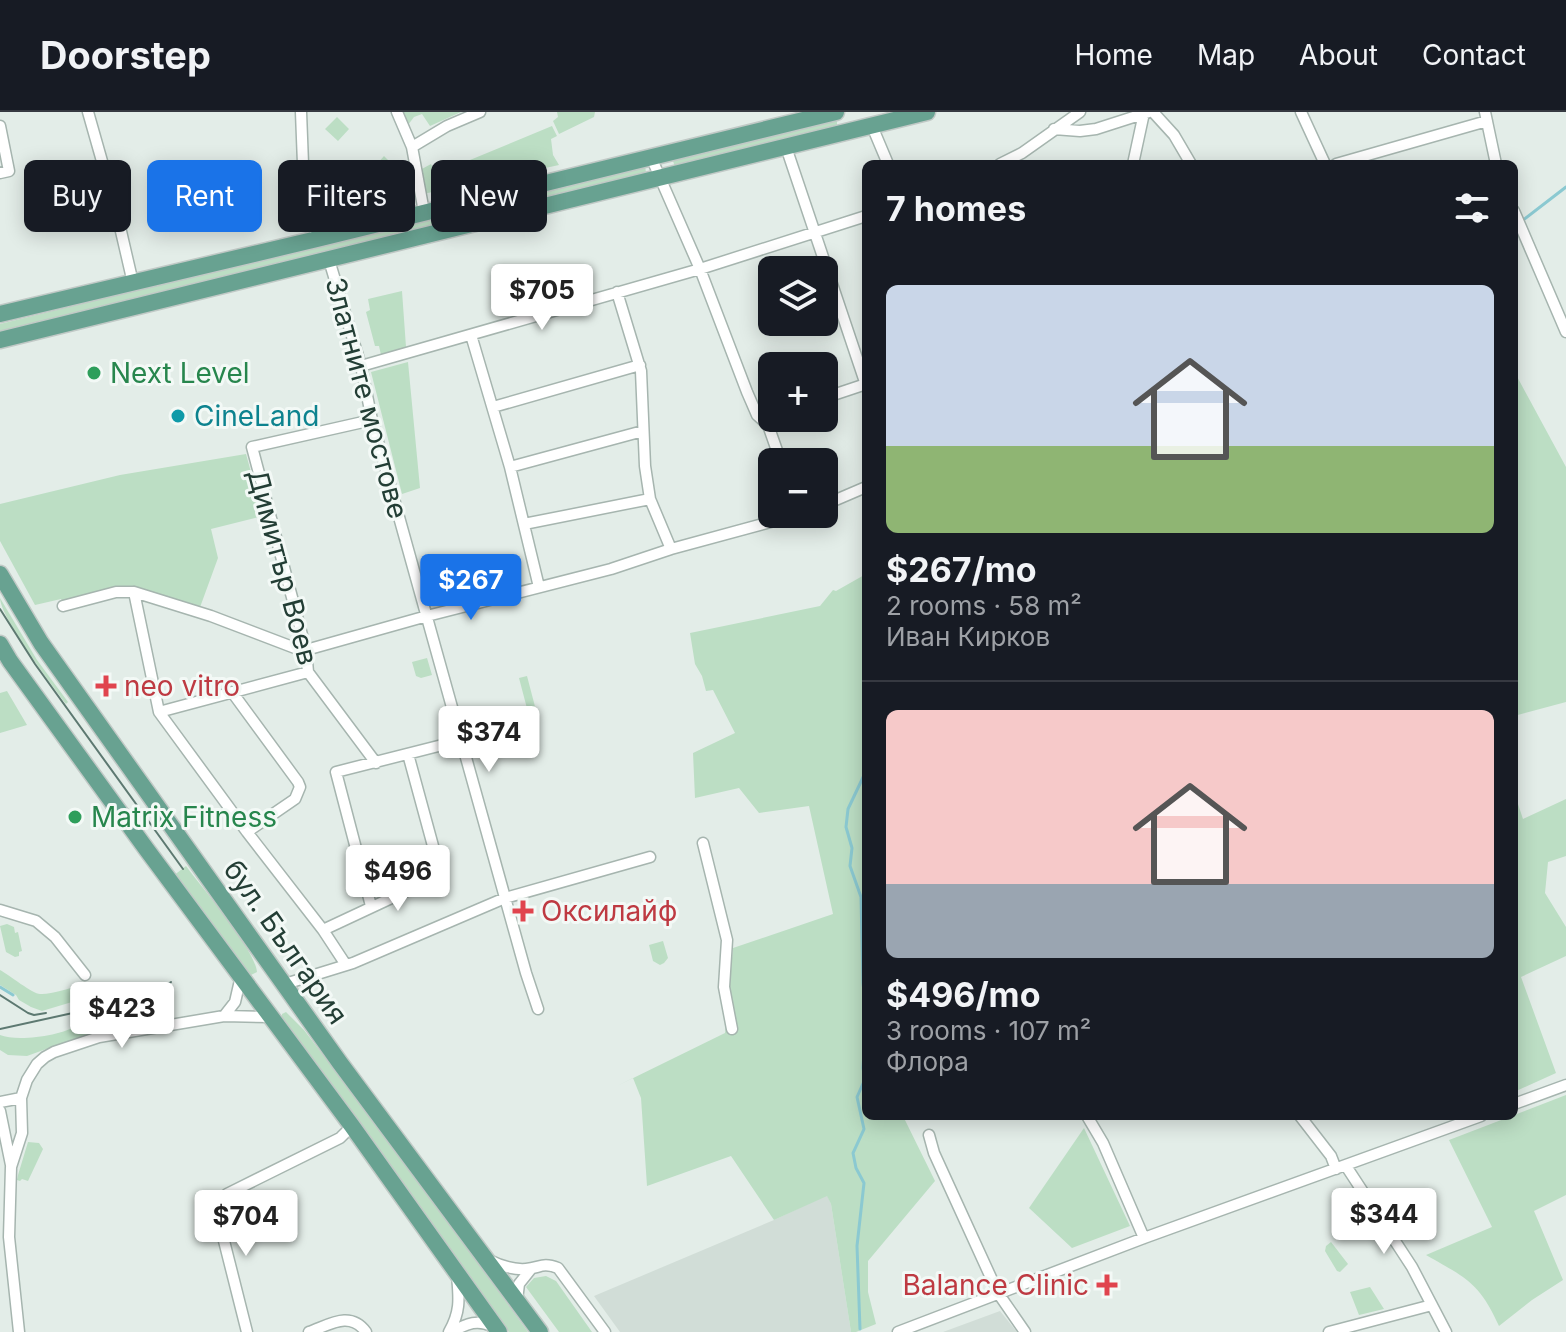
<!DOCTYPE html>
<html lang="en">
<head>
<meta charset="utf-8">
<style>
	body { margin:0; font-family:Inter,sans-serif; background:#20242c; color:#f1f3f6; height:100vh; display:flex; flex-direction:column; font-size:30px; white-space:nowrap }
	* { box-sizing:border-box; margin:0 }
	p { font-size:26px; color:#9ea1a6 }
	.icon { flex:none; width:44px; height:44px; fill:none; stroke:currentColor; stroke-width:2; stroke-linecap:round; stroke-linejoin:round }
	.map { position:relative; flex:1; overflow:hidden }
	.drawer { position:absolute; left:862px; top:48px; width:656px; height:960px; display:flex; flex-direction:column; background:#171b24; border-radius:12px; box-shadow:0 4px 20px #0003 }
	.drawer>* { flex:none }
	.guide { position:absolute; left:24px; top:48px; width:718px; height:72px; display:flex; gap:16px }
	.tools { position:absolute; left:758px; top:144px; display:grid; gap:16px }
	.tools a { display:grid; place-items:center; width:80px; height:80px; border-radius:12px; background:#171b24; box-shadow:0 4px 20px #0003; font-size:40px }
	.price { position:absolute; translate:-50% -68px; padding:0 18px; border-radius:8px; background:#fff; color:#222; font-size:26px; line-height:52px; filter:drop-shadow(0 2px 4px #0008) }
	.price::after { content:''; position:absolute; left:50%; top:48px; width:24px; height:18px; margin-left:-12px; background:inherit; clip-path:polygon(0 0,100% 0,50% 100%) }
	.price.on { background:#1a73e8; color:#fff }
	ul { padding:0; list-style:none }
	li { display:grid; align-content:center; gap:16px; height:424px; padding:0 24px }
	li+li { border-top:2px solid #363941 }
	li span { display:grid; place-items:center; height:248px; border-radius:12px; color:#555 }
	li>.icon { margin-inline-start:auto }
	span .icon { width:144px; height:144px; fill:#fffc; stroke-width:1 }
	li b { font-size:34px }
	h2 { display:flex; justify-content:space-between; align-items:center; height:96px; padding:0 24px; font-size:34px }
	.tag { padding:0 28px; border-radius:12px; background:#171b24; box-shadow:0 4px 20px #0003; font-size:28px; line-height:72px }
	.tag.on { background:#1a73e8; color:#fff }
	header { display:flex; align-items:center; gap:48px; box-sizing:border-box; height:112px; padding:0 40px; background:#171b24; border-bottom:2px solid #363941 }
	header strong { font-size:38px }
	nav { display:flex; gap:44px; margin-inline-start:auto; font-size:28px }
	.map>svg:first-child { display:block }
	.built { fill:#d1ddd7 }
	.green { fill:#bcdec4 }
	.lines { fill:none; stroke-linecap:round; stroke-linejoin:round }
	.stream { stroke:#8bc9d1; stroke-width:3 }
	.street-casing { stroke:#a6b5af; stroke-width:13 }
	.primary-casing { stroke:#c1c9c6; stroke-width:19 }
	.street { stroke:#fff; stroke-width:10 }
	.primary { stroke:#68a291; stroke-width:16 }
	.tram { stroke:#5d7971; stroke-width:2 }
	.leisure-dot { fill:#2e9e5b; stroke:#f3f9f6; stroke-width:3 }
	.culture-dot { fill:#0f9aa8; stroke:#f3f9f6; stroke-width:3 }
	.health-dot { fill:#e0444e; stroke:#f3f9f6; stroke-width:3 }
	.labels { text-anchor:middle; stroke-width:6; stroke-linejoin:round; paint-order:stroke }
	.leisure-label { font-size:28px; fill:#27864d; stroke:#f3f9f6; text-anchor:start }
	.street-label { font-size:28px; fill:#233e35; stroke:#f3f9f6 }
	.culture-label { font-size:28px; fill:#0d838f; stroke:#f3f9f6; text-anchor:start }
	.health-label { font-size:28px; fill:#be3a42; stroke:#f3f9f6; text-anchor:start }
</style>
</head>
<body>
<header>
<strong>Doorstep</strong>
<nav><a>Home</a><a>Map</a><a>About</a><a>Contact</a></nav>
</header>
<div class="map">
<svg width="1566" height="1220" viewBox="0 0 1566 1220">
	<rect width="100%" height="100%" fill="#e3ede8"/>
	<path class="built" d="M827 1083 831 1092 851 1220H620L594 1184 774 1108Z
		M1000 1199 1017 1220H943Z"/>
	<path class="green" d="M400 0H461L430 14 422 2 414 5 408 13Z
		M557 0H595L594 5 559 22 553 9 558 5Z
		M337 5 349 17 338 29 325 17Z
		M837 8V16L675 55 672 46Z
		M552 14 557 24 551 27 553 43 559 53 423 82 420 58 431 52 436 62Z
		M384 44 393 53 387 60 390 64 383 71 380 68 378 69 363 56 371 48 377 52Z
		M645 53 646 61 458 110 455 100Z
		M447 102 449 111 0 221V212Z
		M402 179 406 235 381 243 379 234H375L366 200 370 198 368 187Z
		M408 250 420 376 402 382 371 260Z
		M1514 259 1566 355V590L1514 604Z
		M246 342 263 404 211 417 218 446 199 498 141 478 64 491 61 487 35 493 0 429V392L120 363Z
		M866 462V749H863L866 795V1004H903L935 1069 868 1149V1180L876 1212 856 1220H851L831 1092 827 1084 774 1108 731 1044 647 1074 641 986 633 966 617 974 627 1080 617 974 725 921 733 836 833 802 809 694 759 701 739 676 695 686 693 641 735 621 713 578 706 579 702 564 695 552 690 521 820 494 833 478 836 479Z
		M0 486 37 548 68 590 66 592C51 572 1 507 0 486Z
		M427 546 432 563 421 566 416 564 412 550Z
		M527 564 538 606 534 608 529 604 519 566Z
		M7 579 27 613 0 621V581Z
		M1514 680 1523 707 1566 687V744L1548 750 1545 781 1566 815V844L1521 865 1556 961 1514 980Z
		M186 754C202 776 255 837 257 860L251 863 246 858 173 764Z
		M7 812 14 815 15 821 18 820 22 839 19 840V844L15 845 6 840 0 814Z
		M663 829 668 846 664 851 660 853 653 849 649 833Z
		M0 858C9 863 33 882 40 882 50 883 69 876 79 874L82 887 42 899 31 895 19 888 16 883 0 873Z
		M110 898 117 916 93 920 27 944 8 943 0 938V923C17 930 61 924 78 913 82 909 83 907 86 902Z
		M286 900 304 918 388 1028 528 1220H509L282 910V902Z
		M1566 983V1083L1534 1099 1563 1168 1532 1188 1499 1214C1479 1170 1466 1166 1426 1143L1492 1115 1449 1028Z
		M1084 1016 1130 1114 1072 1136 1029 1096Z
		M28 1030 39 1031 43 1037 28 1069 22 1067 20 1069 17 1068 18 1063Z
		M1331 1130 1348 1152 1340 1160 1337 1159 1325 1139 1326 1134Z
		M546 1164 556 1169 592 1220H559L526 1175 534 1166Z
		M1370 1175 1384 1197 1359 1203 1350 1180Z"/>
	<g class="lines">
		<path class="stream" d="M1514 115 1566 75
			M866 659 848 697 846 715 852 736 850 754 861 785 863 871 866 896
			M0 875 13 883
			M860 1217 857 1134 864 1071 856 1056 853 1041 864 1017 857 985 865 967 863 956 866 911"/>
		<g class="street-casing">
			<path id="street" d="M88 0 117 102 133 171
				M301 0 304 78 317 127
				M397 0 412 35 424 100
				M1153 0 1174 23 1191 52
				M1301 0 1325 52
				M1485 0 1496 52
				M0 14 9 59 0 61
				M872 14 888 52
				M1054 17 1080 19 1096 17 1149 0
				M412 35 447 14 480 0
				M786 35 866 273
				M651 45 700 157 747 280 757 303 768 313 781 350
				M1000 52 1022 41 1080 0
				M1133 52 1144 1
				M1336 52 1487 9
				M1514 99 1566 220
				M329 148 361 254 372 308 526 861 538 897
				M617 180 641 259 645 354 650 387 671 437
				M471 223 510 355 539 475
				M361 254 700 157 866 104
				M824 286 866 272
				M493 295 640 253
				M372 308 252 335 306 538 308 560 376 651
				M510 355 643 319
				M824 393 866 375
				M524 412 650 387
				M134 480 159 600 247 720 323 818 346 853
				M63 494 116 480H134L211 504 295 536 306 538 427 504 611 457 671 437 800 402
				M232 580 298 670 300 675 295 687 247 720
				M159 600 308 560
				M703 731 727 828 724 875 732 917
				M371 794 336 660 462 628
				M0 798 36 809 55 825 85 863
				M323 818 432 767 439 756 408 642
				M285 872 353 851 505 786 650 745
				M224 904 235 890 241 864
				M0 990 21 986
				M1514 992 1566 973
				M0 999 11 1053
				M1087 1004 1103 1031 1144 1126
				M1300 1004 1331 1044 1336 1057
				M929 1023 934 1041 998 1181 1025 1220
				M1346 1054 1412 1155 1446 1220
				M489 1148C501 1154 513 1158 526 1157 540 1156 542 1150 558 1156L605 1220
				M517 1188 519 1172 531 1157
				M19 1220 9 1125 11 1055 22 1021 21 986 27 968 37 952 45 945 54 940 99 925 224 904 271 905
				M247 1220 219 1109C218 1098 218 1090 227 1082L340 1026 352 1014
				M309 1220C329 1213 350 1198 366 1220
				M449 1220C461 1199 459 1186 457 1163
				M452 1220C467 1211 478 1207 494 1215
				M898 1220 1144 1126 1481 1004
				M1329 1220 1432 1193"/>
		</g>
		<g class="primary-casing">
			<path id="primary" d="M0 202 317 127 836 0
				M0 228 927 0
				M0 462 41 531 340 951 540 1220
				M0 532 10 549 147 738 352 1014 499 1220"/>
		</g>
		<use href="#street" class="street"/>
		<use href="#primary" class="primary"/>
		<path class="tram" d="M0 497 35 552 183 757
			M0 883 28 901 34 903 46 901
			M0 917 141 886 152 882 171 870"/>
	</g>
	<g class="leisure-dot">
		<circle cx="94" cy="261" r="8"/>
		<circle cx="75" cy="705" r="8"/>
	</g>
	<circle class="culture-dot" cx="178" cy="304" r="8"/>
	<g class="health-dot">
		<path d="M102 562h8v8h8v8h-8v8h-8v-8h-8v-8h8z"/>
		<path d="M519 787h8v8h8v8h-8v8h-8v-8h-8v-8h8z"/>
		<path d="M1103 1161h8v8h8v8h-8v8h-8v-8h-8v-8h8z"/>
	</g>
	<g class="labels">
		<g class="leisure-label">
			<text x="110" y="271">Next Level</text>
			<text x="91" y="715">Matrix Fitness</text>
		</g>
		<g class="street-label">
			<text transform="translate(367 286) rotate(75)" y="10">Златните мостове</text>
			<text transform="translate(283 455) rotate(75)" y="10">Димитър Воев</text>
			<text transform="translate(286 830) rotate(55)" y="10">бул. България</text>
		</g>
		<g class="culture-label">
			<text x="194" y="314">CineLand</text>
		</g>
		<g class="health-label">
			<text x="124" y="584">neo vitro</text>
			<text x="541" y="809">Оксилайф</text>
			<text x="1089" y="1183" text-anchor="end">Balance Clinic</text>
		</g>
	</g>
</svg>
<div class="tools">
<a><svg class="icon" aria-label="layers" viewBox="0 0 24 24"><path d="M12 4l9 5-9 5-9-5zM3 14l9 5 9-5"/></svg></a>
<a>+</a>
<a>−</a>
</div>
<b class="price" style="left:542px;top:220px">$705</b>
<b class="price on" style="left:471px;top:510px">$267</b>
<b class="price" style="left:489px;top:662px">$374</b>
<b class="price" style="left:398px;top:801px">$496</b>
<b class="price" style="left:122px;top:938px">$423</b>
<b class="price" style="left:1384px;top:1144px">$344</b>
<b class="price" style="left:246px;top:1146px">$704</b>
<div class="guide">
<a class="tag">Buy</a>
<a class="tag on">Rent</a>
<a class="tag">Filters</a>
<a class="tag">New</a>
</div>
<section class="drawer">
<h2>7 homes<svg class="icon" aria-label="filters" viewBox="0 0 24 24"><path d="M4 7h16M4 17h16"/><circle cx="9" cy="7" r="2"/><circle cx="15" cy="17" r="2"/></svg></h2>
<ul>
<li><span style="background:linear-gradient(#c9d6e8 65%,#8fb573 0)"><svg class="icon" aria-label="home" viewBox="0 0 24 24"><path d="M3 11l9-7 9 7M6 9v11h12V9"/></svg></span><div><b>$267/mo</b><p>2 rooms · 58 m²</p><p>Иван Кирков</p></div></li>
<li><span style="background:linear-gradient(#f6c9c9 70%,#9aa5b1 0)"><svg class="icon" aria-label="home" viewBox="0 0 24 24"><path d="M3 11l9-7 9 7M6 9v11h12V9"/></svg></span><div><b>$496/mo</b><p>3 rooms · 107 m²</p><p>Флора</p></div></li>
</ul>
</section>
</div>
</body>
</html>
